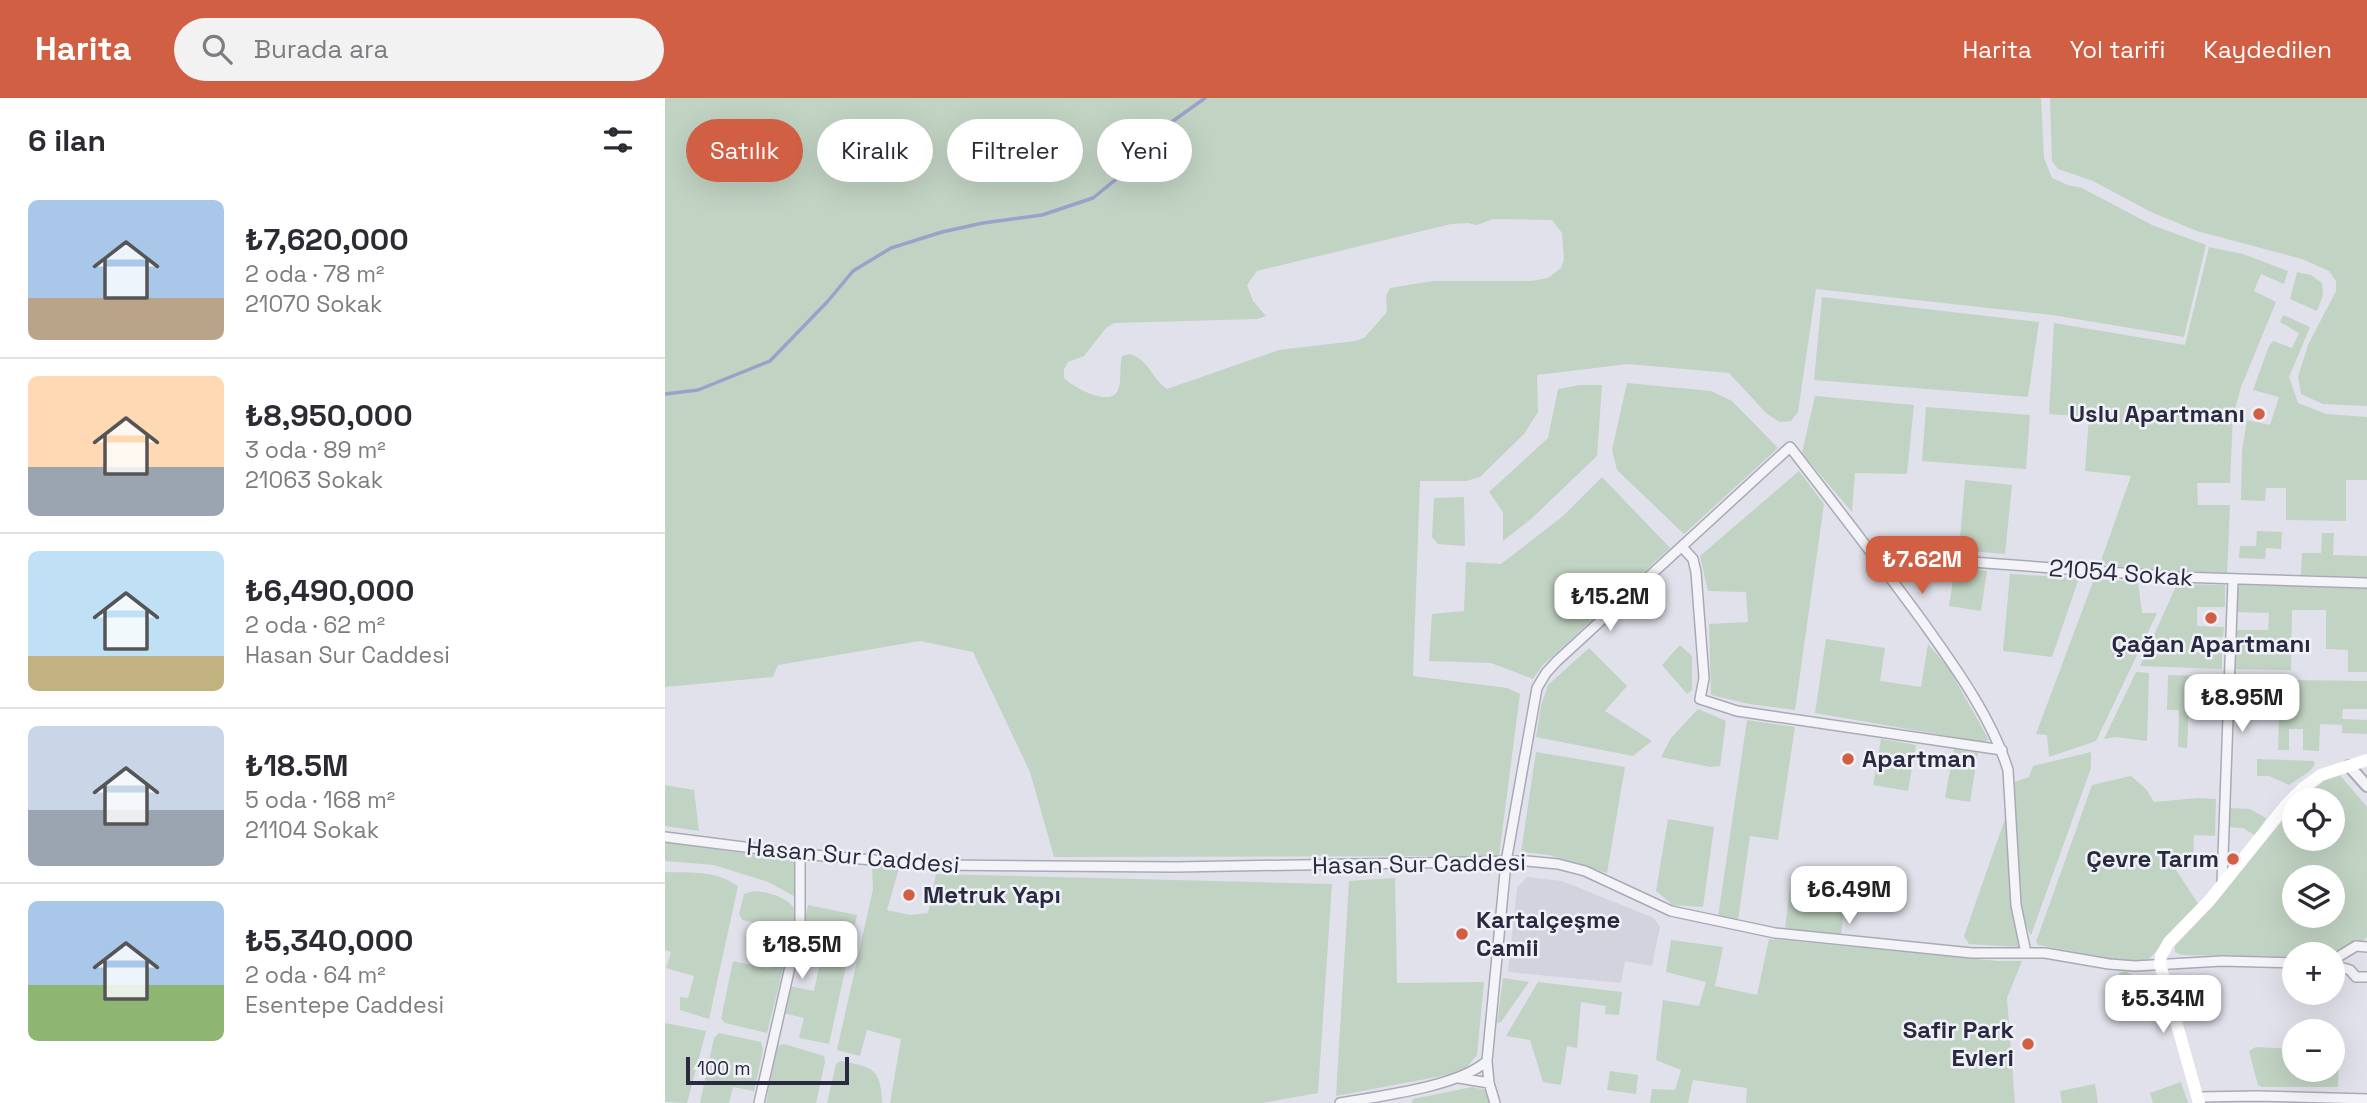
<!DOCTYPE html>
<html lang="tr">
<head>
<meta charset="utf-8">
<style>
	body { margin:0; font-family:"Space Grotesk",sans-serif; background:#f2f2f3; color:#2b2b33; height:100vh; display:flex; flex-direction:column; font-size:26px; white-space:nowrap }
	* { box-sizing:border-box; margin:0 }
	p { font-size:23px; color:#7c7c81 }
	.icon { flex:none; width:38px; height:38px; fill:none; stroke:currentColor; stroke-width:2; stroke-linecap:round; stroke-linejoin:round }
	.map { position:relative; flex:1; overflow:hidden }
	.side { display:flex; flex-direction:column; background:#fff; width:665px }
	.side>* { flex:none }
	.guide { position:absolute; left:21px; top:21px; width:665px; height:63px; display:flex; gap:14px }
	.fabs { position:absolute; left:1617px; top:690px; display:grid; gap:14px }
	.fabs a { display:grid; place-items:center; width:63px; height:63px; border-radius:50%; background:#fff; box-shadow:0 7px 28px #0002; font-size:35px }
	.scale { position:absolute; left:21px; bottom:18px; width:163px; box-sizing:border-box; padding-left:7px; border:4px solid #292941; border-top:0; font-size:19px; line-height:24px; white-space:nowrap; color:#292941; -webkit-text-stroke:5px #f0f1f7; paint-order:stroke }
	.price { position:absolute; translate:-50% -60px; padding:0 16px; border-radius:14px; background:#fff; color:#222; font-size:23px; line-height:46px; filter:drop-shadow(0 2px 4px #0008) }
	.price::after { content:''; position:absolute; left:50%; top:42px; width:21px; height:16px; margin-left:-10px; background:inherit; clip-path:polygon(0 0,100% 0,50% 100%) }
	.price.active { background:#d05f44; color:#fff }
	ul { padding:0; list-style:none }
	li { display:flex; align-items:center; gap:21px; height:175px; padding:0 28px }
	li+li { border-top:2px solid #e1e1e2 }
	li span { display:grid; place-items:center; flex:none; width:196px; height:140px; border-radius:10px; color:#555 }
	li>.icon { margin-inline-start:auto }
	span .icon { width:84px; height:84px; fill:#fffc; stroke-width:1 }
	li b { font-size:30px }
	h2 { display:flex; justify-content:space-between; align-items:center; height:84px; padding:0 28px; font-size:30px }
	.chip { padding:0 24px; border-radius:32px; background:#fff; box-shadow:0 7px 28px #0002; font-size:24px; line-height:63px }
	.chip.active { background:#d05f44; color:#fff }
	header { display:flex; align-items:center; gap:42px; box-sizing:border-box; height:98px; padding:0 35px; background:#d05f44; color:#fff }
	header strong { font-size:33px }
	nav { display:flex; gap:38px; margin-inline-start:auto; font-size:24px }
	.search { width:490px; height:63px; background:#f2f2f3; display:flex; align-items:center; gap:18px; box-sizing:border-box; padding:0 24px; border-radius:38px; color:#7c7c81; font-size:26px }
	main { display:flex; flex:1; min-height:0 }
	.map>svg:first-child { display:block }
	.built { fill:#d2d3de }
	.green { fill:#c1d3c3; fill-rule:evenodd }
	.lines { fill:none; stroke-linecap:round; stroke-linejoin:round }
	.stream { stroke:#9ba2ca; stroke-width:3.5 }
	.minor-casing { stroke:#a9aab7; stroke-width:12 }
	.tertiary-casing { stroke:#a9aab7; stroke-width:14 }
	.minor { stroke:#f3f3f8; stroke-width:9 }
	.tertiary { stroke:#f3f3f8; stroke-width:10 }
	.secondary { stroke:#fff; stroke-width:12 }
	.poi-dot { fill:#d05f44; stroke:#f0f1f7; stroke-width:2.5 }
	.labels { text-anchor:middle; stroke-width:5; stroke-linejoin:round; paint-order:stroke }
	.poi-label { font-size:24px; font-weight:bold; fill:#292941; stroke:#f0f1f7; text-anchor:end }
	.street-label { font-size:24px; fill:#292941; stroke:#f0f1f7 }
</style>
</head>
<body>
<header>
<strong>Harita</strong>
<div class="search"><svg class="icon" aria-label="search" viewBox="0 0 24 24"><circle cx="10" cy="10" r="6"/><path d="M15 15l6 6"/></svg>Burada ara</div>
<nav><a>Harita</a><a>Yol tarifi</a><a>Kaydedilen</a></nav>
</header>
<main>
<section class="side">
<h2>6 ilan<svg class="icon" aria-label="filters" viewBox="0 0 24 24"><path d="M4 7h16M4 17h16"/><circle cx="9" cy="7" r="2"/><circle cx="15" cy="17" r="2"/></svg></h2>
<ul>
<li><span style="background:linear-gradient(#a9c7e8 70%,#b9a48a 0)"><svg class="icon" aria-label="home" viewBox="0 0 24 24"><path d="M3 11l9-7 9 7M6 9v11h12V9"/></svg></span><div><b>₺7,620,000</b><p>2 oda · 78 m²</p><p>21070 Sokak</p></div></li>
<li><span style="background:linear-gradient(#ffd9b3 65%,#9aa5b1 0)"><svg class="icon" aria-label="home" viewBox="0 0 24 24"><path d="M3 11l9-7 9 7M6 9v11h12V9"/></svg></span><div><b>₺8,950,000</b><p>3 oda · 89 m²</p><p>21063 Sokak</p></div></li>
<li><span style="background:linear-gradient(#bfe0f5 75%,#c2b280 0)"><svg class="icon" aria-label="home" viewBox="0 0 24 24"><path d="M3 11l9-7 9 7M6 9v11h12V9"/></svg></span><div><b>₺6,490,000</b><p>2 oda · 62 m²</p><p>Hasan Sur Caddesi</p></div></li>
<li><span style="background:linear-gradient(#c9d6e8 60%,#9aa5b1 0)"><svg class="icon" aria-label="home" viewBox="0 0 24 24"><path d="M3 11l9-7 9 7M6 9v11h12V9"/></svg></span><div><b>₺18.5M</b><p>5 oda · 168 m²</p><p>21104 Sokak</p></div></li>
<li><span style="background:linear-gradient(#a9c7e8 60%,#8fb573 0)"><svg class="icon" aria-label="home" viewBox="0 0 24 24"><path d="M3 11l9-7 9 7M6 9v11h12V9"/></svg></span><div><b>₺5,340,000</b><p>2 oda · 64 m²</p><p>Esentepe Caddesi</p></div></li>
</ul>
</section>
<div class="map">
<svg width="1702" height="1005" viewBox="0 0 1702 1005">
	<rect width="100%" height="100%" fill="#e0e1ea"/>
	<path class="built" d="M862 779 897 783 989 820 995 829 987 868 960 863 956 885 843 874 852 790Z"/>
	<path class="green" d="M0 0H1376L1379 60 1387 80 1403 87 1417 90 1487 127 1541 147 1519 239 1387 217 1151 191 1133 314 1126 323 1115 324 1102 316 1064 275 963 266 872 277 873 314 859 336 815 379 801 383H755L748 578 842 590 855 596 834 758 389 759 365 674 308 554 255 543 113 567 108 579 0 589ZM828 121 887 122 897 135 899 161 896 170 883 180 866 183H768L725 190 721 198 722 214 699 240 690 243 614 252 502 291C487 281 484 262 465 256L457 258C454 269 457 283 453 292 445 310 408 289 399 280V271L403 264 419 258 441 230 449 225 592 221 601 218 588 203 582 187 592 173 786 126 803 125 812 127Z
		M1385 0H1702V308L1658 306 1636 296 1633 279 1643 247 1671 193V183L1664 173 1637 161 1532 133 1486 114 1428 83 1393 71 1387 63Z
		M1544 149 1578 156 1623 173 1619 186 1596 176 1589 193 1611 204 1576 289 1568 318 1565 385H1532L1533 407H1565L1562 477 1481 473 1438 466 1437 460 1466 378 1420 373 1424 319 1384 316 1389 225 1520 247Z
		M1632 174 1646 177 1657 185 1658 197 1652 213 1625 201Z
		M1157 199 1374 224 1363 299 1149 282Z
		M1618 217 1645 229 1624 279 1633 305 1661 316 1702 319V382H1681V423L1621 422V390H1601L1600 403 1576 402 1577 353 1582 322 1605 327 1614 299 1588 292 1604 248 1608 243 1627 250 1634 235 1615 224Z
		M962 285 1046 293 1067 303 1113 350 1019 436 952 372 947 352Z
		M915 287H937L932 358 866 421 838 443V414L824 394 883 340 893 291Z
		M1150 298 1249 307 1242 376 1190 375 1187 414 1137 355Z
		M1261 309 1365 317 1361 371 1257 363Z
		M1134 373 1159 406 1130 612 1084 606 1046 597 1044 526 1083 524 1081 494 1043 493 1035 458Z
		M937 379 1005 450 877 568 868 581 826 565 764 563 767 516 799 513 801 464 836 466 898 418Z
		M1300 382 1347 387 1340 456 1294 452Z
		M799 399 800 448 773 446 767 439 769 400Z
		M1592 433 1617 434 1616 451 1601 450 1600 461 1574 460 1575 448H1591Z
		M1657 435H1669L1668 457 1702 458V479L1636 477 1637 455H1656Z
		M1290 469 1322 473 1316 513 1284 508Z
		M1345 476 1414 480 1387 559 1338 553Z
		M1429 481 1473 484 1477 515H1492L1431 643 1384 659 1382 637 1371 636Z
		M1512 486 1560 487V509H1532V528L1559 529 1558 539H1528V554L1557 555V571L1475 568Z
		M1570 487 1702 489V574H1683V552L1661 551V512H1627L1626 572 1569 571 1570 532H1603L1604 515 1570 514Z
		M1161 541 1220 550 1215 583 1256 589 1263 546 1283 569 1324 642 1318 644 1150 615Z
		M1015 547 1027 558V592L1022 596 997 567Z
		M924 550 962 588 940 613 987 643 968 658 871 639 876 608 883 587Z
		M1471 574 1484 575 1482 643 1450 639 1439 641Z
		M1503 577 1557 578V605H1524L1522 650 1513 649 1514 612H1502Z
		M1567 579 1596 580 1595 606 1567 605Z
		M1615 582 1702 583V611H1678L1677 621 1702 622V636L1677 635V627L1655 626 1654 653 1638 652V631H1624V652H1613Z
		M1033 611 1061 623 1055 668 1045 669 996 659 1006 640Z
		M1082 622 1130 629 1113 742 1085 738 1073 822 1053 819Z
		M1216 641 1251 647 1243 693 1208 687Z
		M1289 651 1313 655 1305 704 1280 700Z
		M871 654 960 669 942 775 884 757 856 754Z
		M1426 654V670L1421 684 1366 837C1347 810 1349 721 1347 685L1364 679 1368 668Z
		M1592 661 1649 663 1650 666 1645 673 1624 687 1604 678H1592Z
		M1674 676 1702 709V839L1695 846 1668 860V856H1629V859L1516 857 1510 854V848L1549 807 1629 708V740H1668V702H1635L1660 682ZM1629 779H1668V817H1629Z
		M1466 678 1481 691 1489 704 1533 700 1551 701 1550 738 1529 737 1528 761 1520 762 1509 769 1534 807 1483 862 1460 864 1374 847 1371 844 1427 687Z
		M0 687 29 692 34 733 0 728Z
		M1563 710 1585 711 1601 720 1591 738 1578 730 1563 729Z
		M1341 718 1348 817 1356 846 1354 849 1304 846 1299 838Z
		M1003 721 1049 729 1038 809 1008 807 991 793Z
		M0 744 132 763 129 798 103 784 49 767 0 763Z
		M207 767 234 770 222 812 245 817 263 815 271 776 667 786 653 995 597 1005H225L236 941 202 932 195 958 172 952 208 791Z
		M0 774C28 775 49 772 73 788L44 921 15 912V899L23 900 29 878 1 870 6 854 0 852Z
		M730 780 732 885 819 884 812 957 801 970 782 977 671 998 684 783Z
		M1126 781 1182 787 1176 837 1120 831Z
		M89 793C100 794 121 798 128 809 131 814 129 822 129 827L102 935 60 925 56 921 68 863 104 871 116 831 77 822 74 816 79 796Z
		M143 807 192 817 164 946 134 940 139 920 118 915 124 888 149 893 154 869 130 864Z
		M1104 841 1333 863H1357L1342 900 1350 1005H1081L1082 990 1028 982 1023 1005H985L987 991 1010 992 1016 972 991 962 998 902 1034 908 1041 884 1001 874 1006 842 1058 849 1050 888 1092 897Z
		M1460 873 1490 888 1494 900 1462 908 1454 875Z
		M838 880 864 884 836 924 832 925Z
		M873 884 957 894 954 917 940 916 941 908 916 904 912 950 902 948 896 987 878 984 865 942 841 938Z
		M0 925 41 933 22 1005 0 1004Z
		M54 935 96 944 98 952 89 993 68 989 64 1005H35L49 940Z
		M119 946 159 958 160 964 151 1005H101L112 948Z
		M1591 949 1629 951V971H1668V953H1674L1673 989H1597L1593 987 1584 953Z
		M175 963C207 969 216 969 217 1005H162L171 966Z
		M945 973 973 977 971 996 942 992Z
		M1516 984 1523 1005H1488L1485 995Z
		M1430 986 1433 1005H1397L1395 993Z
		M807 989 821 992 825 1005H747L748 1001Z"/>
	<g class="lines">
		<path class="stream" d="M0 296 33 292 105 263 163 203 188 173 226 150 277 134 318 125 377 117 428 100 460 74 501 28 540 0"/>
		<g class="minor-casing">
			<path id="minor" d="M1017 449 1028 461 1031 474 1039 580 1035 601 1072 613 1337 652
				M1210 457 1513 479 1702 485
				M0 739 135 756 269 767 510 769 862 763 893 766 920 773 1006 813 1110 835 1307 855H1380L1444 866 1470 868 1557 863 1629 865
				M1557 786 1568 482
				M1668 862 1691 848 1702 849
				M1668 867 1685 872 1691 879H1702
				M794 980 824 985
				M1533 999 1592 998 1702 1001
				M94 1005 135 825V756
				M675 1005C714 998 793 989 822 963
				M830 1005 824 985 822 963 841 764 872 590 881 575 892 563 1125 349C1170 407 1215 465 1258 524 1290 569 1327 620 1343 672L1351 807 1361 855"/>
		</g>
		<g class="tertiary-casing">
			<path id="tertiary" d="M1684 668 1702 688"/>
		</g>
		<use href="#minor" class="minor"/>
		<use href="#tertiary" class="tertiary"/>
		<path class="secondary" d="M1534 1005 1495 866 1496 858 1504 844 1544 803 1622 706 1638 690 1656 677 1702 662"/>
	</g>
	<g class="poi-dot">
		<circle cx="1594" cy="316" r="7"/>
		<circle cx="1546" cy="520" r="7"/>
		<circle cx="1183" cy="661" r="7"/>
		<circle cx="1568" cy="761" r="7"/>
		<circle cx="244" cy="797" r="7"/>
		<circle cx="797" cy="836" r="7"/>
		<circle cx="1363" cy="946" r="7"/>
	</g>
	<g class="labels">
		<g class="poi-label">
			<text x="1580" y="324">Uslu Apartmanı</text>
			<text x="1546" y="554" text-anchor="middle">Çağan Apartmanı</text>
			<text x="1197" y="669" text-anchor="start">Apartman</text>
			<text x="1554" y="769">Çevre Tarım</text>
			<text x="258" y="805" text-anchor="start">Metruk Yapı</text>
			<text x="811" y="830" text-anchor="start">Kartalçeşme<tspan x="811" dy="28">Camii</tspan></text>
			<text x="1349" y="940">Safir Park<tspan x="1349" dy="28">Evleri</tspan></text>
		</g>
		<g class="street-label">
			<text transform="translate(1456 475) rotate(4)" y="8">21054 Sokak</text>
			<text transform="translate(188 758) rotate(5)" y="8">Hasan Sur Caddesi</text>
			<text transform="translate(754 766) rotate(-1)" y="8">Hasan Sur Caddesi</text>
		</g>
	</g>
</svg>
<div class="fabs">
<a><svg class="icon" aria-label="locate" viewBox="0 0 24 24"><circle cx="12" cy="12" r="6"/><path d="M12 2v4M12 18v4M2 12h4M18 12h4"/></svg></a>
<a><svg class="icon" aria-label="layers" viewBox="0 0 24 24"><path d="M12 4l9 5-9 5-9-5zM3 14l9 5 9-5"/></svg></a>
<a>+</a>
<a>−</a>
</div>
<div class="scale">100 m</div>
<b class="price active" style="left:1257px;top:498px">₺7.62M</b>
<b class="price" style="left:945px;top:535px">₺15.2M</b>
<b class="price" style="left:1577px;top:636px">₺8.95M</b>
<b class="price" style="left:1184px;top:828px">₺6.49M</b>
<b class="price" style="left:137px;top:883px">₺18.5M</b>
<b class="price" style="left:1498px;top:937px">₺5.34M</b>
<div class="guide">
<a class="chip active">Satılık</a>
<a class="chip">Kiralık</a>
<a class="chip">Filtreler</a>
<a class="chip">Yeni</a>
</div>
</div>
</main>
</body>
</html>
